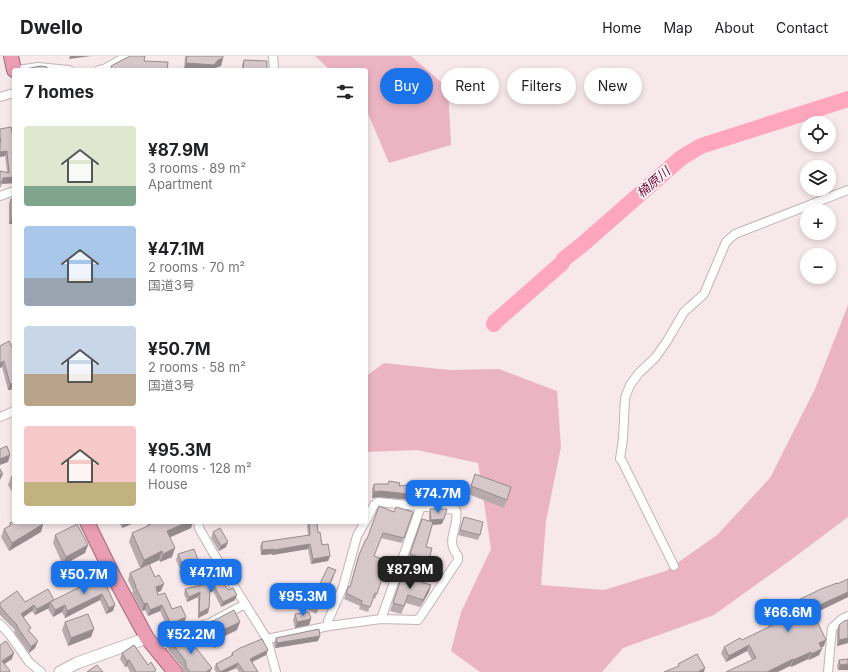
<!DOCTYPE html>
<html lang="en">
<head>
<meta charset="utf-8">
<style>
	body { margin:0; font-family:Inter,"Noto Sans JP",sans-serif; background:#f6f6f6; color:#202124; height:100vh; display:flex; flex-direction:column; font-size:15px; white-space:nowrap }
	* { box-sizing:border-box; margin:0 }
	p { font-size:13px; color:#757577 }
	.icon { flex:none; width:22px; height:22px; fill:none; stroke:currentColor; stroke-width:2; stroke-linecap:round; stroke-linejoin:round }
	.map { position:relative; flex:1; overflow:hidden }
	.details { position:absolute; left:12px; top:12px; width:356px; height:456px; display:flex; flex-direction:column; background:#fff; border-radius:4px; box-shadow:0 2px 6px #0003 }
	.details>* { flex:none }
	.guide { position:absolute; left:380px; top:12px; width:380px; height:36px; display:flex; gap:8px }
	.controls { position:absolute; left:800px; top:60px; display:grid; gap:8px }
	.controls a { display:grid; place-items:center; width:36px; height:36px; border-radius:50%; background:#fff; box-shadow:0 2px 6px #0003; font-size:20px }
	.price { position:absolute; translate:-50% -34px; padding:0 9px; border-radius:8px; background:#1a73e8; color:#fff; font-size:13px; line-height:26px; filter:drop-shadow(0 1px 2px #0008) }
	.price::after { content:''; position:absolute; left:50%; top:24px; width:12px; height:9px; margin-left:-6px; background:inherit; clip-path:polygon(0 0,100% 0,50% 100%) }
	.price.current { background:#222; color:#fff }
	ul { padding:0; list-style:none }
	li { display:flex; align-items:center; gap:12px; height:100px; padding:0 12px }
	li span { display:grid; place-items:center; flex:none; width:112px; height:80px; border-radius:4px; color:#555 }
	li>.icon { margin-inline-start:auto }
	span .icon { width:48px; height:48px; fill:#fffc; stroke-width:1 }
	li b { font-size:17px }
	h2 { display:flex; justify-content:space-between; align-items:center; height:48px; padding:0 12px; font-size:17px }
	.pill { padding:0 14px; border-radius:18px; background:#fff; box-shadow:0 2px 6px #0003; font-size:14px; line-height:36px }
	.pill.current { background:#1a73e8; color:#fff }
	header { display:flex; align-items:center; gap:24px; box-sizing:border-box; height:56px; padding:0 20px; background:#fff; border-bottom:1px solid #e0e0e0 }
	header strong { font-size:19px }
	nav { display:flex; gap:22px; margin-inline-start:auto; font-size:14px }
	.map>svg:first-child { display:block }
	.green { fill:#ebb4c2 }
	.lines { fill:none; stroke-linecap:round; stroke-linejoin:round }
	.river { stroke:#fda6be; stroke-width:16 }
	.street-casing { stroke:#c2b4b7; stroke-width:10 }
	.secondary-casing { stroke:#c2b4b7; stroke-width:13 }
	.highway-casing { stroke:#9d6a79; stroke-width:16 }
	.street { stroke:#fff; stroke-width:8 }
	.secondary { stroke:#fff; stroke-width:11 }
	.highway { stroke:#ea9db3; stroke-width:14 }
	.wall { fill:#b8abaf }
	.shaded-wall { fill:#968b8e }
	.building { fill:#d6c7cb; stroke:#968b8e }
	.labels { text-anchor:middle; stroke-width:3.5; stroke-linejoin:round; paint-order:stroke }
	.water-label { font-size:13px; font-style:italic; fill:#710a38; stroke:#fef7f9 }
</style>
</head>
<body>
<header>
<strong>Dwello</strong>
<nav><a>Home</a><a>Map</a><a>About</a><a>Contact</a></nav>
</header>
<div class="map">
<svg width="848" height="616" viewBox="0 0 848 616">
	<rect width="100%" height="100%" fill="#f7e8eb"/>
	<path class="green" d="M315 0H411L448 32 451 89 389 107 366 53V14H330Z
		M848 249V461L792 503 714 559 623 592 602 616H480L451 595 461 556 491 493 478 407 417 394 366 396V320L384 307 449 314 499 313 557 335 561 391 546 465 541 529 604 534 666 515 717 479 770 422 815 333Z"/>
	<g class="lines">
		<path class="river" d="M494 268 495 266 562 207 564 203 583 188 681 102 701 90 848 43"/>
		<g class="street-casing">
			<path id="street" d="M273 0 274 14
				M17 14 38 11 69 14
				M99 14 104 13 127 0
				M0 41 14 37
				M0 140 14 135
				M0 361 14 355
				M198 466 199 472 212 495 267 583 276 616
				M365 466 357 480 343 531 328 565 329 570 381 563 418 564 421 560 458 504V500C444 484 460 471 456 454L378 446 374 449 366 465
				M674 510 622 405 620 403 623 383 625 342 630 329 639 317 655 302 667 285 684 256 704 238 726 186 735 178 848 134
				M381 563 421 450
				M0 568 10 579 29 606 41 616
				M267 583 329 570
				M156 593 192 572 210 567 245 548
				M828 616 832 572 842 563 848 560"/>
		</g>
		<g class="secondary-casing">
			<path id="secondary" d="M60 616 77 607 147 582"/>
		</g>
		<g class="highway-casing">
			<path id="highway" d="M11 0 14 14
				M87 466 114 521 147 582 175 616"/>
		</g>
		<use href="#street" class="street"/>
		<use href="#secondary" class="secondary"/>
		<use href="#highway" class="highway"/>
	</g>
	<path class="wall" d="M185 0H223V2L221 10 215 12 213 14H184Z
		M244 4 267 14H242V9Z
		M0 73 14 85V127L2 128 1 131H0V115L7 116 5 100 0 101Z
		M11 143 14 168H9V147Z
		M0 290 14 295V333L8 334 2 311Z
		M475 418 511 431 504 452 468 438Z
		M14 419V439L8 429 11 421Z
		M389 425 399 430 426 438 424 443 414 444 379 441 372 442V433L374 428H388Z
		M445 430 459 440 457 446 449 445 448 448 443 447V436Z
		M430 453 442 468 432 469 426 491 429 504 427 509 408 503 420 468 429 465V458Z
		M394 456H413L402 487 381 482 374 500 388 505 375 543 373 542 368 556 359 553 360 550 344 543 346 537 350 531 357 505 366 483H367Z
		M464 461 480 479 478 484 458 479Z
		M119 466H136L122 472Z
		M146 466H193L191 472 170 481 172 501 160 506 159 504 149 509 161 535 158 536V539L172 553 184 568 169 575 160 555 148 560 145 554 142 555 132 537 133 535 128 524 130 517 140 512 129 486 132 477 148 470Z
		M308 466H317L318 477 322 489 330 500 328 505 311 508 308 493 272 499V498L261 499 260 491 262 486 308 479 307 470Z
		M10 467 43 468 41 476 9 495 1 481 4 473 9 470Z
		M213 476 226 491 219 495 211 482Z
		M55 479 88 489 85 497 63 509 53 487Z
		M178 498 202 514 200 520 183 527 179 516 180 513 176 504Z
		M102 520 113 555 106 558 100 544 65 562 62 556 53 561 48 553 49 552 35 559 32 555 24 561 30 576 35 592 29 597 14 576 15 574 0 559V547L54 545Z
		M402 520 431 529 429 536 420 551 406 547 401 558 390 555Z
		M333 522 316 558 308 554 311 546Z
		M215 527 228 534 235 544 221 551 213 535 210 536 209 552 208 557 198 562V541L187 546 184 538 185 533Z
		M848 541 815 557 824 590 821 591 819 599 809 604 808 603 791 611 790 610 752 604 747 595 726 606 721 597 724 591 742 584 769 572 768 571 770 564 786 554 788 549Z
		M295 558 311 563 309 569 295 572 293 564Z
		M848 564V587L837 590V575L839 569Z
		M65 566 91 581 68 590 62 574Z
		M209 566 237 574 225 580 222 588 214 592 206 574Z
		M276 582 318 585 275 592 274 587Z
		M171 586 212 612 210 616H183L182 611 168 594Z
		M122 597 148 609 156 616H130L127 610 125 611 120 603Z
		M232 597 266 599 252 606 258 616H239L236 612 227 616H216L214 613 216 608 231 600Z
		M848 603 838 614 837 610 839 604Z"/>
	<path class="shaded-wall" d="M70 0H91L69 3Z
		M223 2 221 10 215 12 213 14H184L186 7 218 4Z
		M7 95 5 100 0 101V96Z
		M14 121V127L2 128 3 122Z
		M11 163H14V168H9Z
		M4 305 2 311 0 312V307Z
		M14 327V333L8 334 10 328Z
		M10 399 8 406 0 409V403Z
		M3 418 0 424V419Z
		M381 435 426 438 424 443 414 444 379 441 372 442 374 436Z
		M450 440H459L457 446 449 445 448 448 443 447 445 442Z
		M444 463 442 468 429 469 431 464Z
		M124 466H136L122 472Z
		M188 466H193L191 472 164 484 167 475Z
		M43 468 41 476 9 495 12 487Z
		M228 486 226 491 219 495 221 490Z
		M310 488 308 493 272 499 274 494Z
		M88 489 85 497 63 509 66 501Z
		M175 492 172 501 160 506 163 498Z
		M274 493 272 498 261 499 262 494Z
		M162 495 159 504 140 513 144 504Z
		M330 500 328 505 311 508 313 503Z
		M202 514 200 520 183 527 185 521Z
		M336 514 333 522 316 558 319 550Z
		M164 528 161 535 153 538 156 531Z
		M431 529 429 536 420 551 423 544Z
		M214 530 213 535 208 537 210 532Z
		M200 536 198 541 187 546 189 541Z
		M848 536V541L811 559 813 552Z
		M102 538 100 544 65 562 67 555Z
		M237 539 235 544 221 551 223 546Z
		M54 544 52 549 50 546 49 552 35 559 37 553Z
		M147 547 145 554 142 555 144 548Z
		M34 549 32 555 19 564 21 558Z
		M65 549 62 556 53 561 55 554Z
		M115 549 113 555 106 558 109 552Z
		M162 549 160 555 148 560 150 554Z
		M209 552 208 557 198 562 199 557Z
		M186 561 184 568 169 575 171 568Z
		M311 563 309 569 295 572 297 566Z
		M240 566 237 574 220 582 223 574Z
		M94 573 91 581 68 590 71 582Z
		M225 580 222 588 214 592 217 584Z
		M320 580 318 585 275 592 277 587Z
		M848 582V587L837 590 839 584Z
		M826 584 824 590 817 594 819 587Z
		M38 585 35 592 29 597 31 591Z
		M749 589 747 595 726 606 729 600Z
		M822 593 819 599 809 604 811 598Z
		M268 594 266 599 248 608 250 603Z
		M811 596 808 603 791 611 793 604Z
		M14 597 12 603 0 611 2 605Z
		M793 603 790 610 778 616H767Z
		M129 604 127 610 125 611 127 605Z
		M238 607 236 612 227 616H220Z
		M848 608V614H838L840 609Z
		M212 612 210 616H206Z
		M705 612 704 616H698Z"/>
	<path class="building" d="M130 0H145L144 5 168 6 167 14H112L111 10Z
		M187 0H223V2L218 4 214 9 186 7Z
		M244 4 267 5V14H243Z
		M40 10 47 11V14H26V13Z
		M11 71 14 85V121L3 122 2 126H0V115L9 117 7 95 0 96V88L1 83H0V73Z
		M11 143H14V163H11Z
		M9 285 14 295V327L10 328 4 305 0 307V290Z
		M7 390 10 399 0 403V393Z
		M0 413 3 418 0 419Z
		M475 418 511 431 507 444 471 430Z
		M14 419V426L11 421Z
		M389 425 400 427 399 430 425 427 426 438 416 439 381 435 374 436V428H388Z
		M445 430H459V440H450V442H445Z
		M379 450 394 456 396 451 413 456 404 482 383 477 374 500 388 505 377 538 375 537 370 551 361 548 362 545 346 537 349 530 350 531 359 499 366 483H367Z
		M430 453H447L444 463 431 464Z
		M464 461 483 466 480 479 460 474Z
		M422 463 433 466 426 491 432 492 429 504 410 498Z
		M14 465V466H42L43 468 12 487 4 473 11 469 10 467Z
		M153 466H188L167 475 175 492 163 498 162 495 144 504 132 477 150 469V468Z
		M309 466H317L318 477 320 476 322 489 328 488 330 500 313 503 310 488 274 494V493L262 494V486L310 479Z
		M77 468 88 489 66 501 55 479Z
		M220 472 228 486 221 490 213 476Z
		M194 493 202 514 185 521 181 511 183 510 178 498Z
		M149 508 155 521 159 519 164 528 156 531 158 539 165 537 172 553 181 550 186 561 171 568 162 549 150 554 147 547 144 548 135 530H136L130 517Z
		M328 511 336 514 319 550 311 546Z
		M102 520 115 549 109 552 102 538 67 555 65 549 55 554 50 546Z
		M402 520 431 529 423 544 408 539 404 550 393 547Z
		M220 523 228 534 233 532 237 539 223 546 214 530 210 532 209 552 199 557 200 536 189 541 185 533 215 526V527Z
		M848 523V536L813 552 819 564 817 565 826 584 819 587 822 593 811 598V596L793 604V603L767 616H726L756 602 749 589 729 600 724 591 740 582 742 584 773 569 770 564 789 552 788 549 821 533 837 527V528Z
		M48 533 54 544 37 553 34 549 21 558 31 572 28 574 38 585 31 591 16 569H17L4 555 0 550V547L17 535 25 546Z
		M234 554 240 566 223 574 225 580 217 584 209 566 215 564Z
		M309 556 311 563 297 566 295 558Z
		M88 558 94 573 71 582 65 566Z
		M848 564V582L839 584V569L844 565Z
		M319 573 320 580 277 587 276 582Z
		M184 577 212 612 206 616H190L186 611V607L184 603 171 586Z
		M262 583 268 594 250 603 258 616H244L238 607 220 616 216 608 233 599 232 597 240 592Z
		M6 585 14 597 2 605 10 615 9 616H0V589Z
		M134 589 148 609 151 606 156 614 154 616H136L129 604 127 605 122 597Z
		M697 598 705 612 698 616H664L679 610 678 608Z
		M848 603V608L840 609 839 604Z
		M97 609 103 616H87Z"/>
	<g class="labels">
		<g class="water-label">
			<text transform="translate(653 126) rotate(-41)" y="5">楠原川</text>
		</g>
	</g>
</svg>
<div class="controls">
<a><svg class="icon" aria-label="locate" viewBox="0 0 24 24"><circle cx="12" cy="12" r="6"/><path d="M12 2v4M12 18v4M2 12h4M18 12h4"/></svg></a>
<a><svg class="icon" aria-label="layers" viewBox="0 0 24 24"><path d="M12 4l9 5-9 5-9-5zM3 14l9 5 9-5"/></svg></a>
<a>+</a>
<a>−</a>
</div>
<b class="price" style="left:438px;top:458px">¥74.7M</b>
<b class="price current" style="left:410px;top:534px">¥87.9M</b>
<b class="price" style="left:211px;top:537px">¥47.1M</b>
<b class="price" style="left:84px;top:539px">¥50.7M</b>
<b class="price" style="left:303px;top:561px">¥95.3M</b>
<b class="price" style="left:788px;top:577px">¥66.6M</b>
<b class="price" style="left:191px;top:599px">¥52.2M</b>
<div class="guide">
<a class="pill current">Buy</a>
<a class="pill">Rent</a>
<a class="pill">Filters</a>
<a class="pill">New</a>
</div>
<section class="details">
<h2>7 homes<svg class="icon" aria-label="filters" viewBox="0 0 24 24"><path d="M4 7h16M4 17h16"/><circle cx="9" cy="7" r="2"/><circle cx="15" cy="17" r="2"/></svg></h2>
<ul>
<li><span style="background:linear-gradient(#dfe7d0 75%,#7fa58c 0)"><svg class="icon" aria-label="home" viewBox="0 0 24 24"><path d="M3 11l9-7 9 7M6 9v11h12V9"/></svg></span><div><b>¥87.9M</b><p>3 rooms · 89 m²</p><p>Apartment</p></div></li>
<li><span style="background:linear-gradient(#a9c7e8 65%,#9aa5b1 0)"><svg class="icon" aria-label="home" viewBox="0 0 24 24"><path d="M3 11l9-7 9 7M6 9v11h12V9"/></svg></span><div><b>¥47.1M</b><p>2 rooms · 70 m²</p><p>国道3号</p></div></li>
<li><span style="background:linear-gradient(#c9d6e8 60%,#b9a48a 0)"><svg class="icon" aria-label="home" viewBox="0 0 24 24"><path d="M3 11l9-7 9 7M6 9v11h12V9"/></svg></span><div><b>¥50.7M</b><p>2 rooms · 58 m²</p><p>国道3号</p></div></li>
<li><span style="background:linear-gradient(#f6c9c9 70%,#c2b280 0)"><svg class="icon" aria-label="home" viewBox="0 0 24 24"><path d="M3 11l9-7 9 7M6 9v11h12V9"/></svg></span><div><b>¥95.3M</b><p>4 rooms · 128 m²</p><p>House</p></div></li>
</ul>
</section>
</div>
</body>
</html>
